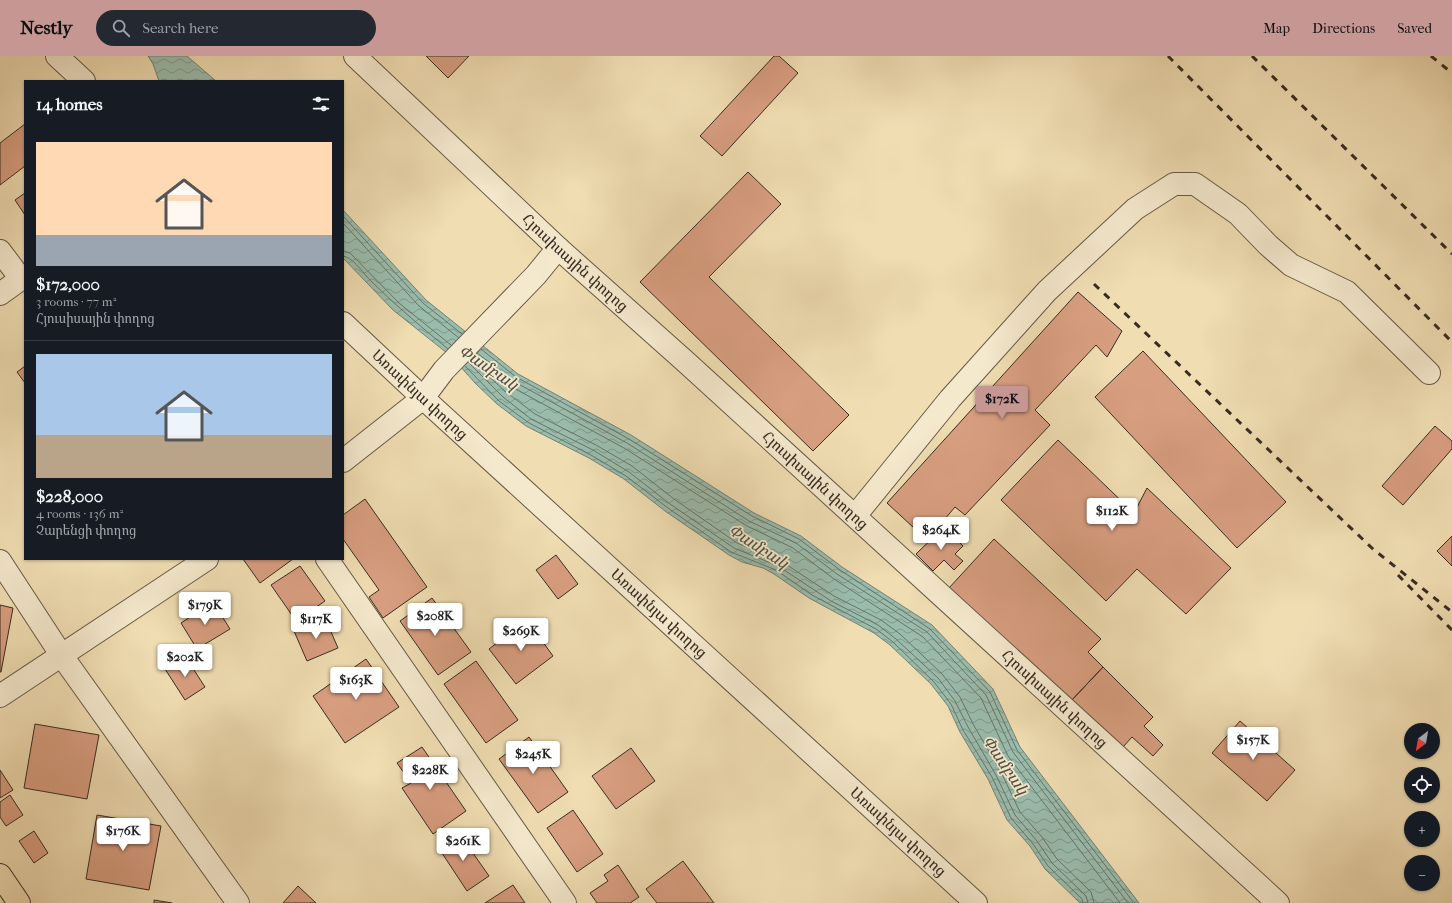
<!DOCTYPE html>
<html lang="en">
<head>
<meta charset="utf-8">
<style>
	body { margin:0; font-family:"IM FELL French Canon","Noto Serif Armenian",serif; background:#242831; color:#f1f3f6; height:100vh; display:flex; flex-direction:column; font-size:15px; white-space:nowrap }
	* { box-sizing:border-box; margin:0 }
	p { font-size:13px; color:#9ea1a6 }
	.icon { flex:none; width:22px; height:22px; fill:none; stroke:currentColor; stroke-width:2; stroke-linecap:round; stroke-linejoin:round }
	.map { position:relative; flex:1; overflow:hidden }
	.sheet { position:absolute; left:24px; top:24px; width:320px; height:480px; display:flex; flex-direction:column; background:#171b24; border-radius:0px; box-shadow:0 1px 3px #0004 }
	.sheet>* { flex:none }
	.needle { width:26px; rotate:211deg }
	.buttons { position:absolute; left:1404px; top:667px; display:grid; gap:8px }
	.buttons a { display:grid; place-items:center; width:36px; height:36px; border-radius:50%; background:#171b24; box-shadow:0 1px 3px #0004; font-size:20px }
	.price { position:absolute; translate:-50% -34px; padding:0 9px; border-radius:4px; background:#fff; color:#222; font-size:13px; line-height:26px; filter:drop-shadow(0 1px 2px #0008) }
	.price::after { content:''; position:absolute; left:50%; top:24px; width:12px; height:9px; margin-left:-6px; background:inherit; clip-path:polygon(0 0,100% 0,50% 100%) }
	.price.on { background:#c59692; color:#111 }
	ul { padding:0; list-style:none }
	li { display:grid; align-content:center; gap:8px; height:212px; padding:0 12px }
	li+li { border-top:1px solid #363941 }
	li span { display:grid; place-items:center; height:124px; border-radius:0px; color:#555 }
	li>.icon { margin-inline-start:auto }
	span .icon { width:72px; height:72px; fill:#fffc; stroke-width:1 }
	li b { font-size:17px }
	h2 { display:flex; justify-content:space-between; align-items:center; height:48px; padding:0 12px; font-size:17px }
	header { display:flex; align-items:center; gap:24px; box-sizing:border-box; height:56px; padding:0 20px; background:#c59692; color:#111 }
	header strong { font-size:19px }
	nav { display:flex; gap:22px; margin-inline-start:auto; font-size:14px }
	.search { width:280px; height:36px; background:#242831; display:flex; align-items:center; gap:10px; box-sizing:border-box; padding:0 14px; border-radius:22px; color:#9ea1a6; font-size:15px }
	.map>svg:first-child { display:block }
	.water { fill:url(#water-waves); stroke:#728276 }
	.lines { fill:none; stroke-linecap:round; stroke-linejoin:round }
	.shore { stroke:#687468; stroke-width:1 }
	.building { fill:#d89e80; stroke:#372c23 }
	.minor-casing { stroke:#655847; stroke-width:24 }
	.highway-casing { stroke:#372c23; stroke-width:24 }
	.minor { stroke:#f5e9cd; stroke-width:22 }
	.highway { stroke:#f0ddb2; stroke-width:22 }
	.rail { stroke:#372c23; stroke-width:3; stroke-dasharray:7 7; stroke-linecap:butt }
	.labels { text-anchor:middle; stroke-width:3.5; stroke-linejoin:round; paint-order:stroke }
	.street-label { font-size:15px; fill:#372c23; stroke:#f5e9cd }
	.water-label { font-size:16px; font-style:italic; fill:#505046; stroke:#f5e9cd }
</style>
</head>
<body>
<header>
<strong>Nestly</strong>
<div class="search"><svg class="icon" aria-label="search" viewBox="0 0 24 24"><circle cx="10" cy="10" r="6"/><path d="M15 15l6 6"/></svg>Search here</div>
<nav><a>Map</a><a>Directions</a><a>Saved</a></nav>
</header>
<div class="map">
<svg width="1452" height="847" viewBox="0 0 1452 847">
	<defs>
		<pattern id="water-waves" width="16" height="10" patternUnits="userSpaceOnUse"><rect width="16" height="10" fill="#9abcad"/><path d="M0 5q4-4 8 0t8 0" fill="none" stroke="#7e998c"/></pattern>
	</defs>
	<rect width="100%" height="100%" fill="#f0ddb2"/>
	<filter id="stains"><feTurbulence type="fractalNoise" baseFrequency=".005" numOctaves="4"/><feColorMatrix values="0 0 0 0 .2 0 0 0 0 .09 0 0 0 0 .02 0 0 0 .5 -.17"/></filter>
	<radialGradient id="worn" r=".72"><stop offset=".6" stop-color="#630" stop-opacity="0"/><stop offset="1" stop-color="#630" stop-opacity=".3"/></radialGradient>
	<path class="water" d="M148 0H187L216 25H159L153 8Z
		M343 154 426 244 518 318 631 379 754 457 801 480 842 511 932 569 993 633 1020 691 1139 847H1080L1045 813 1030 790 1007 764 988 723 960 676 948 650 931 628 890 589 874 577 809 542 774 518 763 512 742 506 729 499 665 455 624 423 589 402 526 370 497 348 475 327 452 301 393 254 343 202Z"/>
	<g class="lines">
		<path class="shore" d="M343 160 423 247 462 278
			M343 167 419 250 459 282
			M343 195 350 197 399 247 451 289
			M343 200C352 201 362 215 368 222 394 248 419 269 448 293
			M481 293 516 321 629 383 752 460 799 483 840 514 930 573 990 636 1017 694 1134 847
			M477 297 513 325 627 387 749 465 796 487 837 518 927 576 986 639 1013 696 1128 847
			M468 306 503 341 531 363 593 394 629 416 670 448 734 492 778 510 831 545 878 569 896 583 938 622 955 645 968 671 996 719 1015 759 1037 785 1052 807 1086 840 1088 847
			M465 310 499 345 529 367 591 399 626 420 668 452 731 496 776 514 812 539 876 573 893 586 934 626 951 648 963 674 992 721 1011 762 1033 788 1048 810 1082 843 1083 847
			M1094 847 1091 836 1057 803 1042 781 1020 756 1001 716 973 668 960 641 942 618 900 578 881 564 834 540 781 505 737 487 674 443 632 410 596 389 535 358 506 336 485 317 484 312H486L510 330 624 392 747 470 793 492 834 523 923 581 981 642 1008 700 1120 847"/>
	</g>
	<path class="building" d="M426 0H469L448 22Z
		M774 0H779L798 17 722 100 700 80Z
		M25 68V110L0 129V87Z
		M748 116 781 148 709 221 849 359 813 395 640 226Z
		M25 137V159L15 144Z
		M1078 236 1122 275 1107 301 1096 289 1035 354 1050 369 965 459 955 451 927 484 887 447Z
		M1143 295 1286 446 1237 492 1095 341Z
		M25 310V327L17 316Z
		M1435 370 1452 385V393L1403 449 1382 430Z
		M1058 384 1134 457 1147 432 1231 512 1186 558 1137 513 1106 545 1001 444Z
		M365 443 427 531 383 562 369 541 379 534 343 483V459Z
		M944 471 963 490 955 498 963 505 954 514 944 504 933 515 916 498Z
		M1452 480V510L1437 495Z
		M994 483 1101 583 1088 596 1103 611 1071 645 949 532Z
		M556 499 578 528 558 543 536 514Z
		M243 503H293L260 527Z
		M300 510 325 545 296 565 271 529Z
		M432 542 471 596 438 619 400 565Z
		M213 546 230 573 197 593 181 567Z
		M0 549 13 552 1 616H0Z
		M325 562 338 592 307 605 294 575Z
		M527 564 553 600 516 628 489 593Z
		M185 600 205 631 185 644 165 613Z
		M366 603 399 651 345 687 313 640Z
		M476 605 518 664 486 687 444 628Z
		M1103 611 1153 661 1144 670 1163 689 1153 700 1132 681 1123 691 1071 645Z
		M1240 665 1295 714 1267 745 1212 697Z
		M35 668 99 679 87 743 24 732Z
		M529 681 568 736 538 757 499 703Z
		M422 691 466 755 433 778 402 732 411 727 397 707Z
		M631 692 655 725 616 753 592 720Z
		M0 714 13 734 0 742Z
		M10 739 23 759 6 770 0 761V746Z
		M573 754 603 798 577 816 547 772Z
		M97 759 161 770 149 834 86 823Z
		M34 775 48 797 34 807 19 785Z
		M459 777 489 820 467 835 438 791Z
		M683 805 714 847H657L646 833Z
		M618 809 639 841 630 847H597L590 837 608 825 604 819Z
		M513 829 525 847H485Z
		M298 830 316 847H283Z
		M154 844 172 847H154Z"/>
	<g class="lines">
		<g class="minor-casing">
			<g id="minor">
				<path d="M57 0 84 25"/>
				<path id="s1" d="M355 0 558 192 687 307 1278 847"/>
				<path d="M0 195 21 223"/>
				<path d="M0 238 25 220"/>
				<path id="s2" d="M343 267 423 342 976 847"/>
				<path d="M343 405 423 342 444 314 536 219 558 192"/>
				<path d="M855 460 950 343 1047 235 1135 153 1174 128H1195L1238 158 1268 189 1291 209 1347 236 1429 317"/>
				<path d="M327 503 565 847"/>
				<path d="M0 505 62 600 238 847"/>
				<path d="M0 640 207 503"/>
			</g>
		</g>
		<g class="highway-casing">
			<path id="highway" d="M0 819 19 847"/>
		</g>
		<use href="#minor" class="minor"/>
		<use href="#highway" class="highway"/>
		<path class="rail" d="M1168 0 1452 286
			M1252 0 1452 198
			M1431 0 1452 17
			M1094 228 1373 493 1452 556
			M1398 519 1452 574"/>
	</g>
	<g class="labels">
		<g class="street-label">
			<text dy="5" stroke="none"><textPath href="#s1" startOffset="302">Հյուսիսային փողոց</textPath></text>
			<text dy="5" stroke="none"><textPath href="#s2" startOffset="105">Առափնյա փողոց</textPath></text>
			<text dy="5" stroke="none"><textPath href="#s1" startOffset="626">Հյուսիսային փողոց</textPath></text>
			<text dy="5" stroke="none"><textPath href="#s2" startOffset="429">Առափնյա փողոց</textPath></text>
			<text dy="5" stroke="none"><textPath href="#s1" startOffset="950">Հյուսիսային փողոց</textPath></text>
			<text dy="5" stroke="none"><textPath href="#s2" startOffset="753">Առափնյա փողոց</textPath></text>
		</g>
		<g class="water-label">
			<text transform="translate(489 311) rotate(34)" y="6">Փամբակ</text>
			<text transform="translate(759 490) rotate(33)" y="6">Փամբակ</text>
			<text transform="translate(1006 709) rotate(56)" y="6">Փամբակ</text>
		</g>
	</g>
	<rect width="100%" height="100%" filter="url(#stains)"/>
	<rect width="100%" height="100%" fill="url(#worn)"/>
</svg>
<div class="buttons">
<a><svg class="needle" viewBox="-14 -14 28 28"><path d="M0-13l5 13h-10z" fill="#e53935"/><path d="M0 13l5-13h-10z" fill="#9ea1a6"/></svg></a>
<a><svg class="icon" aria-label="locate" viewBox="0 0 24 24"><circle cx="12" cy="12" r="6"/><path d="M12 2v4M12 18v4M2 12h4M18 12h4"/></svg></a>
<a>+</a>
<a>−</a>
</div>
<b class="price on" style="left:1002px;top:364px">$172K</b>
<b class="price" style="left:1112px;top:476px">$112K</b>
<b class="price" style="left:941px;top:495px">$264K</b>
<b class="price" style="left:205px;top:570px">$179K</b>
<b class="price" style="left:435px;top:581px">$208K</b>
<b class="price" style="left:316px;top:584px">$117K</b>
<b class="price" style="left:521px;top:596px">$269K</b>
<b class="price" style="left:185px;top:622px">$202K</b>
<b class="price" style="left:356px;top:645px">$163K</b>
<b class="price" style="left:1253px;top:705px">$157K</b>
<b class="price" style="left:533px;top:719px">$245K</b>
<b class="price" style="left:430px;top:735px">$228K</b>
<b class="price" style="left:123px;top:796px">$176K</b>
<b class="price" style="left:463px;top:806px">$261K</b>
<section class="sheet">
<h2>14 homes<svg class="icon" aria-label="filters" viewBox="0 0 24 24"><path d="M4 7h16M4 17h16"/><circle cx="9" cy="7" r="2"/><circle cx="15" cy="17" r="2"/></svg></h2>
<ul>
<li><span style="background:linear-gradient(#ffd9b3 75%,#9aa5b1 0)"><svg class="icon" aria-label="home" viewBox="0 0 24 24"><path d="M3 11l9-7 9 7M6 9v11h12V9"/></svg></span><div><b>$172,000</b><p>3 rooms · 77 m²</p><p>Հյուսիսային փողոց</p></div></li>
<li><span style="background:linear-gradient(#a9c7e8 65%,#b9a48a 0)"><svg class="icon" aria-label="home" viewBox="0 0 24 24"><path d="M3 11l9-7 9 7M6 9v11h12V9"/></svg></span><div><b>$228,000</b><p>4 rooms · 136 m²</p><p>Չարենցի փողոց</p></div></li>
</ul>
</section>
</div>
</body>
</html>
